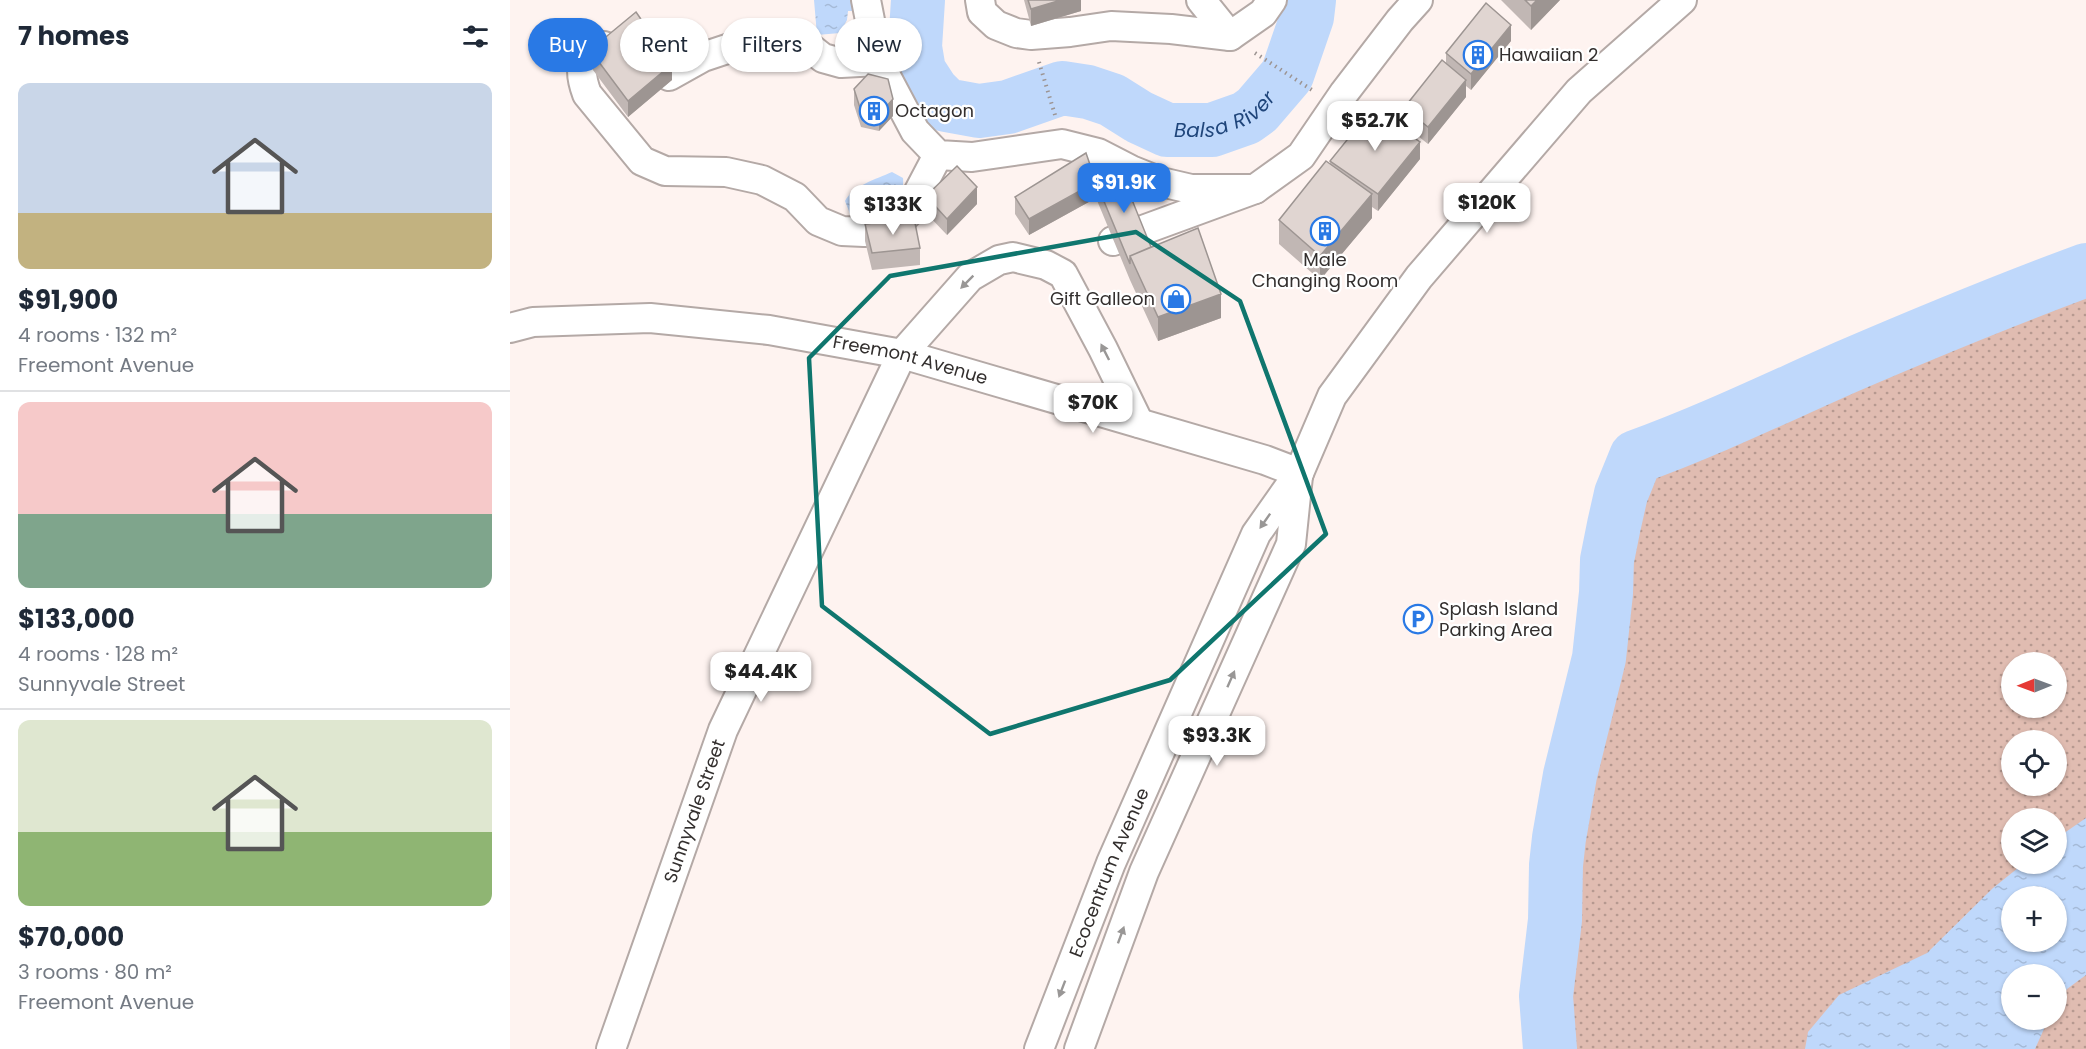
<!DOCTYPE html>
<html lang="en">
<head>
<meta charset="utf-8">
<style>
	body { margin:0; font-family:Poppins,sans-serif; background:#f6f6f7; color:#1f2937; height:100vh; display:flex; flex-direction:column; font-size:22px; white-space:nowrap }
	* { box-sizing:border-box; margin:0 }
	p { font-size:20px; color:#747a83 }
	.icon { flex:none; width:33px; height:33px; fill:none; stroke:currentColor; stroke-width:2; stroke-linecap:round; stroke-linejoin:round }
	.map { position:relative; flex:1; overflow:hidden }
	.details { display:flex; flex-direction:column; background:#fff; width:510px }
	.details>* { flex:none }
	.top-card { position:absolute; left:18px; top:18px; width:570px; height:54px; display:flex; gap:12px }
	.needle { width:39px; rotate:269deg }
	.tools { position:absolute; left:1491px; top:652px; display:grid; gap:12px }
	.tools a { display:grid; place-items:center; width:66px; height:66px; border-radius:50%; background:#fff; box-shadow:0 2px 4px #0004; font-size:30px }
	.price { position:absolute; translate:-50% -51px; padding:0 14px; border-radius:12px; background:#fff; color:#222; font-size:20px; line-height:39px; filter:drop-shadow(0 2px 3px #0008) }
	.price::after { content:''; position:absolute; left:50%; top:36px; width:18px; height:14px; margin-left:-9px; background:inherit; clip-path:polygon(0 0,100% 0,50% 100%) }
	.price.current { background:#2979e5; color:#fff }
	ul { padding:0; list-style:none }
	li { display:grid; align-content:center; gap:12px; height:318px; padding:0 18px }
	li+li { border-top:2px solid #e0e1e3 }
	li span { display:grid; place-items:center; height:186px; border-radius:12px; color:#555 }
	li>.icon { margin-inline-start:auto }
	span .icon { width:108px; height:108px; fill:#fffc; stroke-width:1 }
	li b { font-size:26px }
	h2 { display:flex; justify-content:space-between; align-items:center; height:72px; padding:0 18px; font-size:26px }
	.tag { padding:0 21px; border-radius:27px; background:#fff; box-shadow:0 2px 4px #0004; font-size:21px; line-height:54px }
	.tag.current { background:#2979e5; color:#fff }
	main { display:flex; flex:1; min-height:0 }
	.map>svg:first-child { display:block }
	.grass { fill:url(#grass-dots); fill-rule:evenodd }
	.water { fill:url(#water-ripples); fill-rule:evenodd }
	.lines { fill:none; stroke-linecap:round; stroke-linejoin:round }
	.river { stroke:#bfd8fb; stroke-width:54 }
	.minor-casing { stroke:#b4a9a6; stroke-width:32 }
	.path { stroke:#9c9492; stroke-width:4; stroke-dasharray:1.5 4.5; stroke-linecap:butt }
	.minor { stroke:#fff; stroke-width:28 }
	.wall { fill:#c1b7b4 }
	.shaded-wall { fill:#9d9592 }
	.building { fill:#e0d5d1; stroke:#9d9592; stroke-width:1.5 }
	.oneway { fill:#999796 }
	.marked { fill:none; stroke:#0f766e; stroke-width:4.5; stroke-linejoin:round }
	.labels { text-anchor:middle; stroke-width:4.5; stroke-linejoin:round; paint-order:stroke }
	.poi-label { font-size:18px; fill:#332f2e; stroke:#fff; text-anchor:start }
	.street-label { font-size:18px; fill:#332f2e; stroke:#fff }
	.water-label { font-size:20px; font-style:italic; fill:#20467b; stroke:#fff }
</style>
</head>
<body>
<main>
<section class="details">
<h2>7 homes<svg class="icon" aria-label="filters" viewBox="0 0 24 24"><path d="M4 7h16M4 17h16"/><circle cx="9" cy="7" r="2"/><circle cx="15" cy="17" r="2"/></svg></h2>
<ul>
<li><span style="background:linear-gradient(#c9d6e8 70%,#c2b280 0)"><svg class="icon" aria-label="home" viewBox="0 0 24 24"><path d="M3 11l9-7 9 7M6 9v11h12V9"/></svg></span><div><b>$91,900</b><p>4 rooms · 132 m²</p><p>Freemont Avenue</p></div></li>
<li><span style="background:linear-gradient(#f6c9c9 60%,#7fa58c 0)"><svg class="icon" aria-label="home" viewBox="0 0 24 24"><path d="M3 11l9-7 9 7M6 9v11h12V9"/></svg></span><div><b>$133,000</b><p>4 rooms · 128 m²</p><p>Sunnyvale Street</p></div></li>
<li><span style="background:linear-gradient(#dfe7d0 60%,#8fb573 0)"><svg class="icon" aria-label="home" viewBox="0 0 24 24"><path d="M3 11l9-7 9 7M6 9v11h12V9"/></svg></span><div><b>$70,000</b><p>3 rooms · 80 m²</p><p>Freemont Avenue</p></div></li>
</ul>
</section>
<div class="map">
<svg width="1576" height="1049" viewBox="0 0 1576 1049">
	<defs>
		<pattern id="grass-dots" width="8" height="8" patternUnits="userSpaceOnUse" patternTransform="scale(1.5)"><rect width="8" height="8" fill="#e0bcb1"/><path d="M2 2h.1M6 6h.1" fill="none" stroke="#b69990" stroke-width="1.8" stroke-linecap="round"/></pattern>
		<pattern id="water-ripples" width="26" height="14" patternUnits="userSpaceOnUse" patternTransform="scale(1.5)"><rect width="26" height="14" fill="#bfd8fb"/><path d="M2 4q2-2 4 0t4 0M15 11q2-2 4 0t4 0" fill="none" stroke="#a5bad7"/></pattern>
	</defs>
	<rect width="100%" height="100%" fill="#fef3f0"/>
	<path class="grass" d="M1576 270V1049H1040L1036 996 1045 920 1046 865 1049 838 1060 775 1089 658 1096 593 1097 560 1104 525 1111 494 1126 457C1198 431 1266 398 1336 367 1415 333 1495 300 1576 270ZM1502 663H1546V708H1502ZM1502 741H1546V786H1502ZM1502 819H1546V864H1502ZM1502 897H1546V942H1502ZM1502 975H1546V1020H1502Z"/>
	<path class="water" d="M304 0H347L348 11H338L337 20 330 33 307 35Z
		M382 172 393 178C395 195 380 219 361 221 355 222 348 220 342 219L335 201C343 186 366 179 382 172Z
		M1576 818V975L1557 989 1547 1006 1546 975H1502V1020H1538L1525 1049H1295L1298 1032 1329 995 1417 953 1483 888 1513 864H1546L1547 838ZM1502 897H1546V942H1502Z"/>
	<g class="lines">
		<g class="river">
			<path id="s1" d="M408 0 405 47 409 71 422 91 436 105 469 111 498 107 552 88 578 92 602 100 629 117 657 130H702L736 118 747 110 777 75 797 17 799 0"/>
			<path d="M1040 1049 1036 996 1045 920 1046 865 1049 838 1060 775 1089 658 1096 593 1097 560 1104 525 1111 494 1126 457C1198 431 1266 398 1336 367 1415 333 1495 300 1576 270"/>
		</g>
		<g class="minor-casing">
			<g id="minor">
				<path d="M356 0 368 61 405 131 428 155 462 157 552 144 588 153 621 170 651 182 681 189H745"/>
				<path d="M470 0 472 12 486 25 506 33 521 35 560 32 601 26 661 29 720 36 753 13 762 0"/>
				<path d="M691 0 720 36"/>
				<path d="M102 49 94 46C68 54 69 73 77 94L132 161 155 171 216 172 252 180 285 197 308 221 332 231 354 232 382 229 397 214 428 155"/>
				<path d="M159 76 193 57 238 42 273 41 299 47 313 58 331 63 368 61"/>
				<path d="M603 241 745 189 791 156 834 93 890 20 908 0"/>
				<path id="s2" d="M0 328 23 322 140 318 259 330 392 354 755 460 789 473"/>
				<path id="s3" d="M101 1049 213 730 392 354 460 277 489 260 503 257 536 265 553 274 593 349 629 423"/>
				<path id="s4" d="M529 1049 601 863 746 534 789 473 822 396 909 277 1069 91 1172 0"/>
				<path d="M569 1049 634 872 781 544 788 476"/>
			</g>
		</g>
		<path class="path" d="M745 53 802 90
			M529 62 545 115"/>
		<use href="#minor" class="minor"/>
	</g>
	<path class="wall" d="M514 0H571V11L521 26Z
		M991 0H1050L1021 30Z
		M1001 41 961 90 956 86V97L918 144 894 125V108L936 63V53Z
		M80 50 162 80 118 117 80 66Z
		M344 89 383 116 369 131 351 127 344 105Z
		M910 159 868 211 862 207V218L810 280 769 244V220L820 164V161Z
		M586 182 641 247 711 318 648 341 620 280 586 198Z
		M416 196 467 204 437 235 416 213Z
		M505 197 586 198 519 235 505 214Z
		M355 224 410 248V265L362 270 355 241Z"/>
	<path class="shaded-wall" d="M551 0H571V11L521 26V9Z
		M1027 0H1050L1021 30V6Z
		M1001 25V41L961 90V74Z
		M162 64V80L118 117V101Z
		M956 80V97L918 144V127Z
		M383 99V116L369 131V115Z
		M910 142V159L868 211V194Z
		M586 182V198L519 235V219Z
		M467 187V204L437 235V219Z
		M862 194V218L810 280V256Z
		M711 294V318L648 341V317Z"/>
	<path class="building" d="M518 0H551L521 9Z
		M1015 0H1027L1021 6Z
		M976 3 1001 25 961 74 936 53Z
		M126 12 162 64 118 101 80 50Z
		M932 60 956 80 918 127 894 108Z
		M358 74 378 79 383 99 369 115 351 111 344 89Z
		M862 109 910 142 868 194 820 161Z
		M576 153 586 182 519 219 505 197Z
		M816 161 862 194 810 256 769 220Z
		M447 166 467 187 437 219 416 196Z
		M610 170 641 247 620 256V264L586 182Z
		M404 218 410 248 362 253 355 224Z
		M688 228 711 294 648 317 620 256Z"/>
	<defs><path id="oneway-solid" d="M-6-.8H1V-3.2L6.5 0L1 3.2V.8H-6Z" transform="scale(1.5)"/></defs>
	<g class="oneway">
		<use href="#oneway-solid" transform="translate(457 282) rotate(135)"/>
		<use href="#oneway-solid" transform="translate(595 352) rotate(-117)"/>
		<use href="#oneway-solid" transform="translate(755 521) rotate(125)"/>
		<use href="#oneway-solid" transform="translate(721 679) rotate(-66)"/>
		<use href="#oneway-solid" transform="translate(611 935) rotate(-70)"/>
		<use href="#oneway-solid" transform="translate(552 989) rotate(111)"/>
	</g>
	<path class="marked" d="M626 232 730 301 816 534 660 680 480 734 312 606 299 358 380 276Z"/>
	<defs>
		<g id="building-ring" transform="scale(1.5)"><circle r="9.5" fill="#fff" stroke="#2979e5" stroke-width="1.5"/><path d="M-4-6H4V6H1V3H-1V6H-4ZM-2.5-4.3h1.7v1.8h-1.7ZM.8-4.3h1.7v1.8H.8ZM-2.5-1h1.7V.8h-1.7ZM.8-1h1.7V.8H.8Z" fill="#2979e5"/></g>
		<g id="shop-ring" transform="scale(1.5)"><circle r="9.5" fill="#fff" stroke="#2979e5" stroke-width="1.5"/><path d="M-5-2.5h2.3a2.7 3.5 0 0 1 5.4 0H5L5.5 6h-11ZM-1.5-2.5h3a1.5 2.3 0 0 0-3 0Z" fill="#2979e5"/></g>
		<g id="parking-ring" transform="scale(1.5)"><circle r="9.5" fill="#fff" stroke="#2979e5" stroke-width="1.5"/><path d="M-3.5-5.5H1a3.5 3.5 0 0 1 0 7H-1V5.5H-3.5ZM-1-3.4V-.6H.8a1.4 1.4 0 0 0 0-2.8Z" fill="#2979e5"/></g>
	</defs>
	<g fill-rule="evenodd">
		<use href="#building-ring" x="968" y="55"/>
		<use href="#building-ring" x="364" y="111"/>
		<use href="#building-ring" x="815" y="231"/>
		<use href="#shop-ring" x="666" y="299"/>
		<use href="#parking-ring" x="908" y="619"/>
	</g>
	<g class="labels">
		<g class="poi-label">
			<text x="989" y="61">Hawaiian 2</text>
			<text x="385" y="117">Octagon</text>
			<text x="815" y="266" text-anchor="middle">Male<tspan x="815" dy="21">Changing Room</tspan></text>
			<text x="645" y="305" text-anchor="end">Gift Galleon</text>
			<text x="929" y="615">Splash Island<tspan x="929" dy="21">Parking Area</tspan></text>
		</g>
		<g class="street-label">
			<text dy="6" stroke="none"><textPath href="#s2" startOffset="405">Freemont Avenue</textPath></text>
			<text dy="6" stroke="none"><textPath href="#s3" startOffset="252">Sunnyvale Street</textPath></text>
			<text dy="6" stroke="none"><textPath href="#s4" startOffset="190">Ecocentrum Avenue</textPath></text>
		</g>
		<g class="water-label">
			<text dy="7" stroke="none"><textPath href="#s1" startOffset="411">Balsa River</textPath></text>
		</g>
	</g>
</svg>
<div class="tools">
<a><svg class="needle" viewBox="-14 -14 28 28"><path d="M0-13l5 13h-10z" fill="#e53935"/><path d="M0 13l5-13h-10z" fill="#747a83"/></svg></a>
<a><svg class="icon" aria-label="locate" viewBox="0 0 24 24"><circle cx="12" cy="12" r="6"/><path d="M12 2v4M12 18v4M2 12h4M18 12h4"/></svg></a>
<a><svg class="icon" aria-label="layers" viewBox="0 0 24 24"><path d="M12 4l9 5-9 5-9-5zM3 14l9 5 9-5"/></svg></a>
<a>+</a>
<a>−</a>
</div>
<b class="price" style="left:865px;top:152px">$52.7K</b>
<b class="price current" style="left:614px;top:214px">$91.9K</b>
<b class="price" style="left:977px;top:234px">$120K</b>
<b class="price" style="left:383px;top:236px">$133K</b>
<b class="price" style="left:583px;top:434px">$70K</b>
<b class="price" style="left:251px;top:703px">$44.4K</b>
<b class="price" style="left:707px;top:767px">$93.3K</b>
<div class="top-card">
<a class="tag current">Buy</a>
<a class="tag">Rent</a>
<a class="tag">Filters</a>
<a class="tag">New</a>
</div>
</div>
</main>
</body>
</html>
